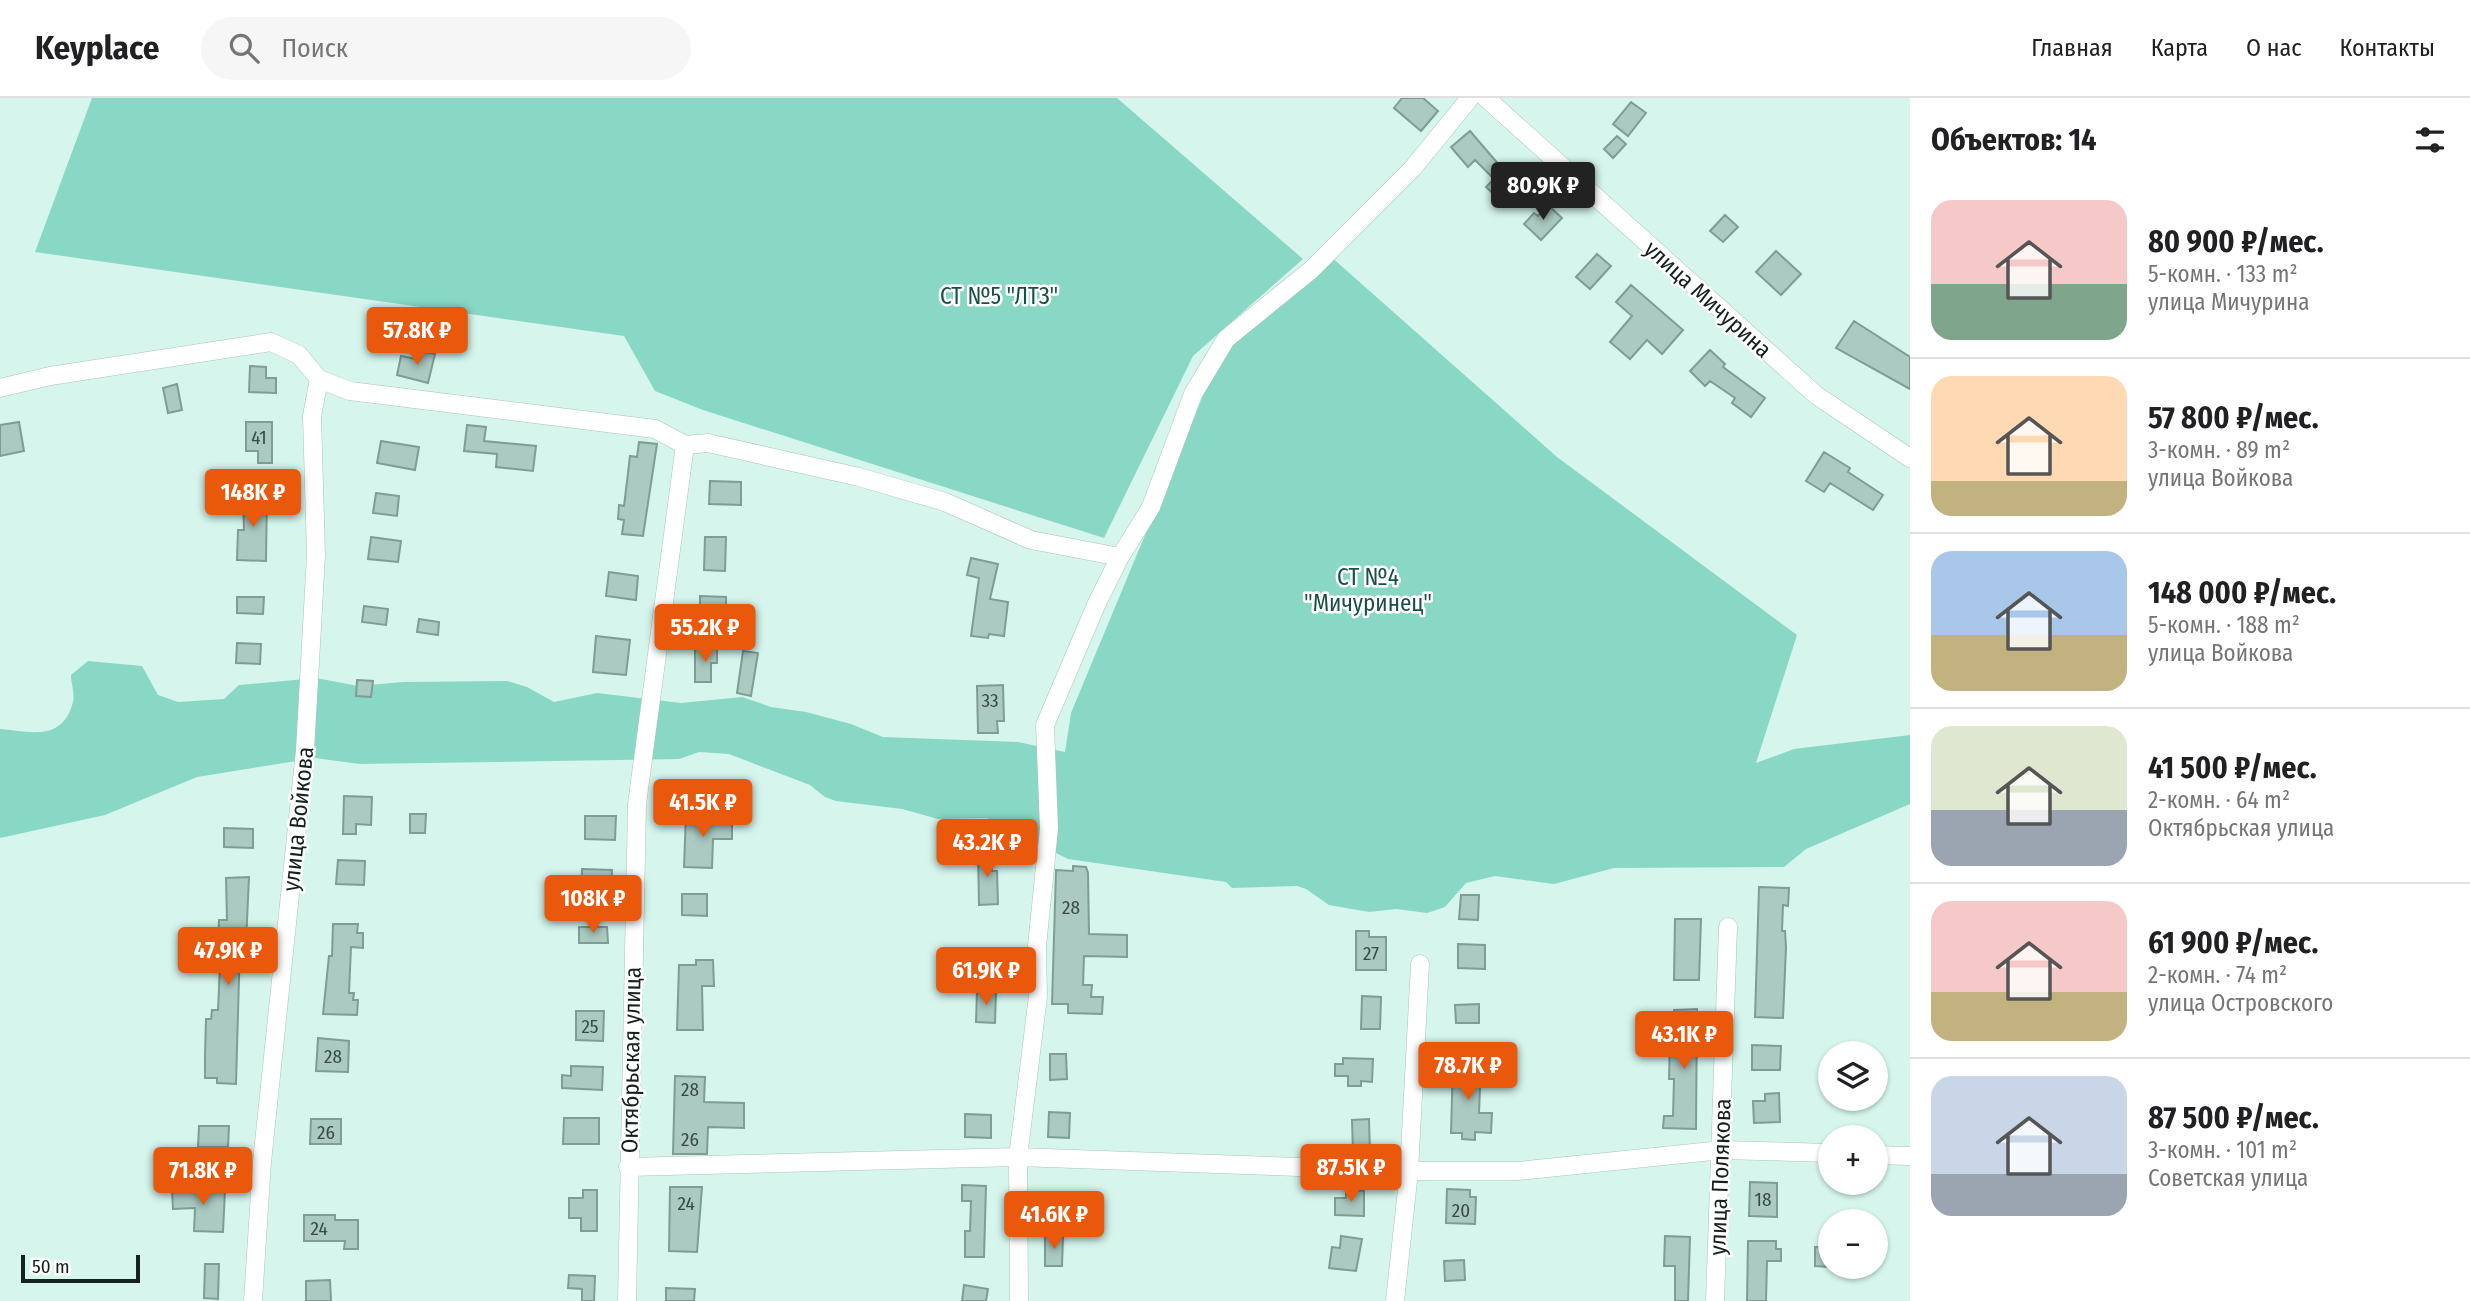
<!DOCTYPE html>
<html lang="ru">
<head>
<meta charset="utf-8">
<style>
	body { margin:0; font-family:"Fira Sans Condensed",sans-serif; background:#f6f6f6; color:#202124; height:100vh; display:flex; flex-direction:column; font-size:26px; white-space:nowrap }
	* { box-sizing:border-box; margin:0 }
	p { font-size:23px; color:#757577 }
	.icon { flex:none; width:38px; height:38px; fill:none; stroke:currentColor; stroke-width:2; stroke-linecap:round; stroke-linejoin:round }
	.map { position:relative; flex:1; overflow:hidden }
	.details { display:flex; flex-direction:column; background:#fff; width:560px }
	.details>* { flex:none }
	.controls { position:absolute; left:1818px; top:943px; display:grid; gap:14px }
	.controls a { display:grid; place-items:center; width:70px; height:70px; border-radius:50%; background:#fff; box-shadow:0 2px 5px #0004; font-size:35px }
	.scale { position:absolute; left:21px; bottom:18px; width:119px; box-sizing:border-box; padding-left:7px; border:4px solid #15211e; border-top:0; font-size:19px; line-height:24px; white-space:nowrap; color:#15211e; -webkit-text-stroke:5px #fff; paint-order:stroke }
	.price { position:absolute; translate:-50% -60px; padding:0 16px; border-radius:7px; background:#ea580c; color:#fff; font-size:23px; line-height:46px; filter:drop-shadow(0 2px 4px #0008) }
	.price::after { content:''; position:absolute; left:50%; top:42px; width:21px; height:16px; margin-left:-10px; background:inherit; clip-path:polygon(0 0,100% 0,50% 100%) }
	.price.active { background:#222; color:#fff }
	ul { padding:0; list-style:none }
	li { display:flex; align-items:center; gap:21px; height:175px; padding:0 21px }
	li+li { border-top:2px solid #e0e0e0 }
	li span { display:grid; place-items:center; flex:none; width:196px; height:140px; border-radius:21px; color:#555 }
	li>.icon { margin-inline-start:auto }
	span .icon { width:84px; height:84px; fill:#fffc; stroke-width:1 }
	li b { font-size:30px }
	h2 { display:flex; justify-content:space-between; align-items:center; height:84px; padding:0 21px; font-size:30px }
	header { display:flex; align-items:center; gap:42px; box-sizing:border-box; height:98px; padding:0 35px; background:#fff; border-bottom:2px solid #e0e0e0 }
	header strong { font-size:33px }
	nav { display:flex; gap:38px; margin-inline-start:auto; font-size:24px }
	.search { width:490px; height:63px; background:#f6f6f6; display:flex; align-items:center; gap:18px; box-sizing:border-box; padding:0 24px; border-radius:38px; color:#757577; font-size:26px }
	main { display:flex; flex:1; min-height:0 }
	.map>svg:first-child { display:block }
	.green { fill:#89d8c5 }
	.building { fill:#abcac1; stroke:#7f9d95; stroke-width:2 }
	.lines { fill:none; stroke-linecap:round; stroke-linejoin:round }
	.street-casing { stroke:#a8c6be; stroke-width:19 }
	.street { stroke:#fff; stroke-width:18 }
	.labels { text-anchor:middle; stroke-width:5; stroke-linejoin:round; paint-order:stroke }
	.number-label { font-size:19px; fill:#3a4b47 }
	.park-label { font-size:23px; fill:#1a4f45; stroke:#fff }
	.street-label { font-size:23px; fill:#15211e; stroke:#fff }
</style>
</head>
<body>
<header>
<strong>Keyplace</strong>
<div class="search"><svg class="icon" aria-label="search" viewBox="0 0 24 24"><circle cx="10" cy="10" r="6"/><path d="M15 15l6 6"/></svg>Поиск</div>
<nav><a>Главная</a><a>Карта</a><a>О нас</a><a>Контакты</a></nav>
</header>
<main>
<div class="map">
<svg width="1910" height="1203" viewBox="0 0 1910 1203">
	<rect width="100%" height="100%" fill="#d5f5ed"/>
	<path class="green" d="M92 0H1117L1303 161 1193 258 1104 440 703 312 655 293 624 238 35 154Z
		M1329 157 1557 359 1797 537 1756 665 1794 651 1910 637V706L1806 751 1784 769 1614 770 1554 786 1495 778 1466 785 1445 809 1427 815 1396 811 1369 814 1329 807 1306 791 1297 788 1232 790 1226 784 1068 761 987 720 938 721 902 711 836 703 825 699 810 687 729 656 699 654 679 661 360 666 315 660 197 679 105 717 0 740V631C29 633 62 645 73 604 75 596 71 585 71 577L88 563 142 568 158 597 178 604 224 601 239 587 316 580 358 588 403 584 507 583 527 589 554 604 597 595 681 605 742 599 771 609 806 614 851 626 883 639 1018 644 1065 654 1071 615 1222 252Z"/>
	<path class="building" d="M1402 0H1423L1438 13 1421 33 1394 10Z
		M1631 4 1646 15 1628 38 1613 26Z
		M1470 33 1500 68 1519 83 1501 103 1486 89 1494 81 1475 62 1468 69 1451 49Z
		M1617 38 1626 46 1613 60 1604 51Z
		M1548 107 1562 120 1541 142 1524 126 1534 115 1538 118Z
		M1725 117 1738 129 1723 144 1710 133Z
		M1776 153 1801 176 1781 197 1756 174Z
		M1597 156 1611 168 1590 191 1576 179Z
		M1631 187 1683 232 1662 256 1647 242 1630 261 1610 244 1632 218 1616 204Z
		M1854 223 1910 259V291L1836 250Z
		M418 252 435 256 428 285 397 277 401 258 416 261Z
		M1710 252 1725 266 1723 269 1765 300 1751 319 1732 305 1735 300 1710 283 1705 288 1690 273Z
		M250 268 266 269V280H276V295L249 294Z
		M177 286 182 312 168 315 163 290Z
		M19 324 24 353 0 358V327Z
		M246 324H272V365H258V353H246Z
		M467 327 486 329 484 343 536 348 533 373 496 369 497 356 464 353Z
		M381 343 419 349 415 372 377 365Z
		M639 344 657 346 643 438 622 436 624 422 618 421 619 407 624 408 630 358 637 359Z
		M1824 354 1850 370 1848 374 1883 397 1873 412 1830 385 1824 394 1806 383Z
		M710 383 741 384V407L709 406Z
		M376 395 399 398 397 418 373 415Z
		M243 397H267L266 463 237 462 238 432H244Z
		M371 439 401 443 398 464 368 461Z
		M705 439H726L725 473 704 472Z
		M971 460 998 466 990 501 1008 504 1004 538 989 536 988 540 971 538 979 480 967 477Z
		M609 474 638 478 636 502 606 498Z
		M700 498 726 499V524L700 523Z
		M237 499H264L263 516 237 515Z
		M364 508 388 511 386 527 362 524Z
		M419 521 439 524 438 537 417 534Z
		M596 538 630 542 626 577 593 574Z
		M237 545 261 546 260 566 236 565Z
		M695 550H717V565H711V584H695Z
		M743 553 758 555 751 598 737 595Z
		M357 582 373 583 371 599 356 598Z
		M1003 587 1004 623H997L998 635H978L977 588Z
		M344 698 372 699 371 727 356 726V736H343Z
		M410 716H426L425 735H410Z
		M686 716H703V721L732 722V741H713L712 770 684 769Z
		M585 718H616L615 742 585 741Z
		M224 730 253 731V750L224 749Z
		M978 752H992V773H997L998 806 979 807Z
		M338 762 365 763 364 787 336 786Z
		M1073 768 1086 769 1088 775 1089 836 1127 837V859L1084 858 1083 887H1092L1091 899H1103L1102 916 1068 915V906H1052L1056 772 1073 773Z
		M582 771 612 772 611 816 597 815V801H581Z
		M249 779 246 845H240L236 986 217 985V980H205V958L206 921H211L212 912H218L221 845H218L219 822H227L226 780Z
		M1759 789 1789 790 1788 808 1783 807 1782 833H1785L1786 849 1783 920 1755 919Z
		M682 796H707V818L682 817Z
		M1461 797H1479L1478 822 1459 821Z
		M1675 821H1701L1699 882H1674Z
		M333 826H358L357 835H363V850L351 849 349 895H354L353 902H358L357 917 323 916 329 858H332Z
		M579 829H607L608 845H579Z
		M1356 833H1369V839H1386V872H1356Z
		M1458 846 1485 847V871L1458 870Z
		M696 862H713L714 888H702L703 932H677L679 867H696Z
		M977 893H996L995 925 976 924Z
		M1362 898 1381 899 1380 931H1361Z
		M1479 906V925H1456L1455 907Z
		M1697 911 1696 1031 1663 1030 1664 1018H1673L1674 981H1669L1670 941 1675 942 1674 912Z
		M576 913H604L603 943 576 942Z
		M318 940 349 943 348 974 316 973Z
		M1752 947 1781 948 1780 972H1752Z
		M1050 956H1066L1067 981 1050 982Z
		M1343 960 1373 961 1372 984 1361 983V988H1348V978H1335V966H1343Z
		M1453 964 1481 965 1479 1015H1492L1491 1035 1475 1034V1042L1462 1041V1035H1451Z
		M571 968 603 969 602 992 562 990V977L571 978Z
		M675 978 705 979 704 1004 744 1005V1030L708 1029 707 1056H673Z
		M1779 995 1780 1024 1754 1025 1753 1003H1765V996Z
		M1049 1014 1070 1015 1069 1040 1048 1039Z
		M965 1016 991 1017V1040L965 1039Z
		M564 1020H599V1046H563Z
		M311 1021H341V1046H310Z
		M1369 1021 1370 1055 1353 1056 1352 1022Z
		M199 1028H229L228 1049H198Z
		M1750 1084 1777 1085V1119L1749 1118Z
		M962 1087 986 1088 984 1159H965V1133H970L971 1103H962Z
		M670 1089H702L697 1154 669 1153Z
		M204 1091 225 1092 223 1134 194 1133 195 1110 173 1111 172 1092Z
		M1447 1091 1470 1092V1099H1476L1475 1126 1446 1125Z
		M583 1092H597V1133H581V1120H569V1100H583Z
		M1346 1092 1364 1093V1118L1335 1117V1100H1346Z
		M304 1117H335V1122H358V1151H344L345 1143H304Z
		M1045 1138H1063L1062 1168H1045Z
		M1341 1138 1362 1141 1356 1173 1329 1170 1332 1149 1340 1150Z
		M1665 1138 1690 1139 1688 1203H1675V1168H1664Z
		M1748 1143H1776V1151H1781V1163H1767L1766 1203H1747Z
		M1815 1149 1830 1150V1169L1815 1168Z
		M1464 1162 1465 1182 1445 1183 1444 1163Z
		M205 1166H219L218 1201 204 1200Z
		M569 1177 595 1178 594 1203H582V1191L568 1190Z
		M330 1182 331 1203H306V1183Z
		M964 1187 988 1191 986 1203H962Z
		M666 1190 695 1191 694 1203H666Z"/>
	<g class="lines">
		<g class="street-casing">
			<path id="street" d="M1486 0 1816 297 1910 360
				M0 290 50 278 271 244 299 257 319 281 350 293 655 331 685 347 708 345 859 379 945 404 1031 442 1120 459
				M1876 1057 1910 1058
				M628 1069 1018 1059 1409 1073H1518L1722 1052 1830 1055
				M253 1203 262 1064 305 653 316 457 312 318 319 281
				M627 1203 637 706 685 347
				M1019 1203 1018 1059 1038 898 1037 848 1049 730 1045 627 1097 505 1120 459 1151 409 1193 296 1226 241 1311 172 1412 71 1470 0
				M1395 1203 1409 1073 1420 866
				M1715 1203 1728 829"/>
		</g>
		<use href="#street" class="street"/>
	</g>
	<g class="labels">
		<g class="number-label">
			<text x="259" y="346">41</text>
			<text x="990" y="609">33</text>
			<text x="1071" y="816">28</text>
			<text x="1371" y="862">27</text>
			<text x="590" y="935">25</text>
			<text x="333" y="965">28</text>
			<text x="690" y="998">28</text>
			<text x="326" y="1041">26</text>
			<text x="690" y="1048">26</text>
			<text x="1763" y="1108">18</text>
			<text x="686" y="1112">24</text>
			<text x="1461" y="1119">20</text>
			<text x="319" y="1137">24</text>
		</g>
		<g class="park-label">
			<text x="999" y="206">СТ №5 "ЛТЗ"</text>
			<text x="1368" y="487">СТ №4<tspan x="1368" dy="26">"Мичуринец"</tspan></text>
		</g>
		<g class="street-label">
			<text transform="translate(1708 201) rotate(42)" y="8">улица Мичурина</text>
			<text transform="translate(298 721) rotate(-84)" y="8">улица Войкова</text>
			<text transform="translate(631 962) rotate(-89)" y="8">Октябрьская улица</text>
			<text transform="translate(1720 1079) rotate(-88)" y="8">улица Полякова</text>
		</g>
	</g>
</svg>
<div class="controls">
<a><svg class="icon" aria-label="layers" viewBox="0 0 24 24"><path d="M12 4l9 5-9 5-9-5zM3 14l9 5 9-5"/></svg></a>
<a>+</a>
<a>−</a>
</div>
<div class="scale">50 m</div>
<b class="price active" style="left:1543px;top:124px">80.9K ₽</b>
<b class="price" style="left:417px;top:269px">57.8K ₽</b>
<b class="price" style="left:253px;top:431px">148K ₽</b>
<b class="price" style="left:705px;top:566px">55.2K ₽</b>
<b class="price" style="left:703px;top:741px">41.5K ₽</b>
<b class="price" style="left:987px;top:781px">43.2K ₽</b>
<b class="price" style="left:593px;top:837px">108K ₽</b>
<b class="price" style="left:228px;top:889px">47.9K ₽</b>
<b class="price" style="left:986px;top:909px">61.9K ₽</b>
<b class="price" style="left:1684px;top:973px">43.1K ₽</b>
<b class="price" style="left:1468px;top:1004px">78.7K ₽</b>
<b class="price" style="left:1351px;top:1106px">87.5K ₽</b>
<b class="price" style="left:203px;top:1109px">71.8K ₽</b>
<b class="price" style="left:1054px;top:1153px">41.6K ₽</b>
</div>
<section class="details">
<h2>Объектов: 14<svg class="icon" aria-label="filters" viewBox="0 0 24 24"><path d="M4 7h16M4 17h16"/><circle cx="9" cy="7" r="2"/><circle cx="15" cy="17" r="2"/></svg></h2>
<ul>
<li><span style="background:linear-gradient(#f6c9c9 60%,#7fa58c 0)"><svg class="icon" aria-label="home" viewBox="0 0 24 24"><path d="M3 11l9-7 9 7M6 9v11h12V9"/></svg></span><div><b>80 900 ₽/мес.</b><p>5-комн. · 133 m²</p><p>улица Мичурина</p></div></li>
<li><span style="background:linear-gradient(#ffd9b3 75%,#c2b280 0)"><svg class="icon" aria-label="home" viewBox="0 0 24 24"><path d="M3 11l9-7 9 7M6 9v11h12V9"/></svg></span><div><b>57 800 ₽/мес.</b><p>3-комн. · 89 m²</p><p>улица Войкова</p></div></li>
<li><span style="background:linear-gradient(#a9c7e8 60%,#c2b280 0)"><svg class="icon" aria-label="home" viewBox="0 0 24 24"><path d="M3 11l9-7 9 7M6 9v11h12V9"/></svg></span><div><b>148 000 ₽/мес.</b><p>5-комн. · 188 m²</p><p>улица Войкова</p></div></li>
<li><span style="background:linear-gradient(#dfe7d0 60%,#9aa5b1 0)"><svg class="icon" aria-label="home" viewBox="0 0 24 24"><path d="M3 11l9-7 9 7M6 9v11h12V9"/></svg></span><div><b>41 500 ₽/мес.</b><p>2-комн. · 64 m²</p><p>Октябрьская улица</p></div></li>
<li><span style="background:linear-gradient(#f6c9c9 65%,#c2b280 0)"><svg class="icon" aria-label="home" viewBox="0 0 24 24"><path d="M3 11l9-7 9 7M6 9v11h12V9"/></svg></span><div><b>61 900 ₽/мес.</b><p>2-комн. · 74 m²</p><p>улица Островского</p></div></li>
<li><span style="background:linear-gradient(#c9d6e8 70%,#9aa5b1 0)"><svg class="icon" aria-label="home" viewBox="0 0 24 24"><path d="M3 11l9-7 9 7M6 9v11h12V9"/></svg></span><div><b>87 500 ₽/мес.</b><p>3-комн. · 101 m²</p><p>Советская улица</p></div></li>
</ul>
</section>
</main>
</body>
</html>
